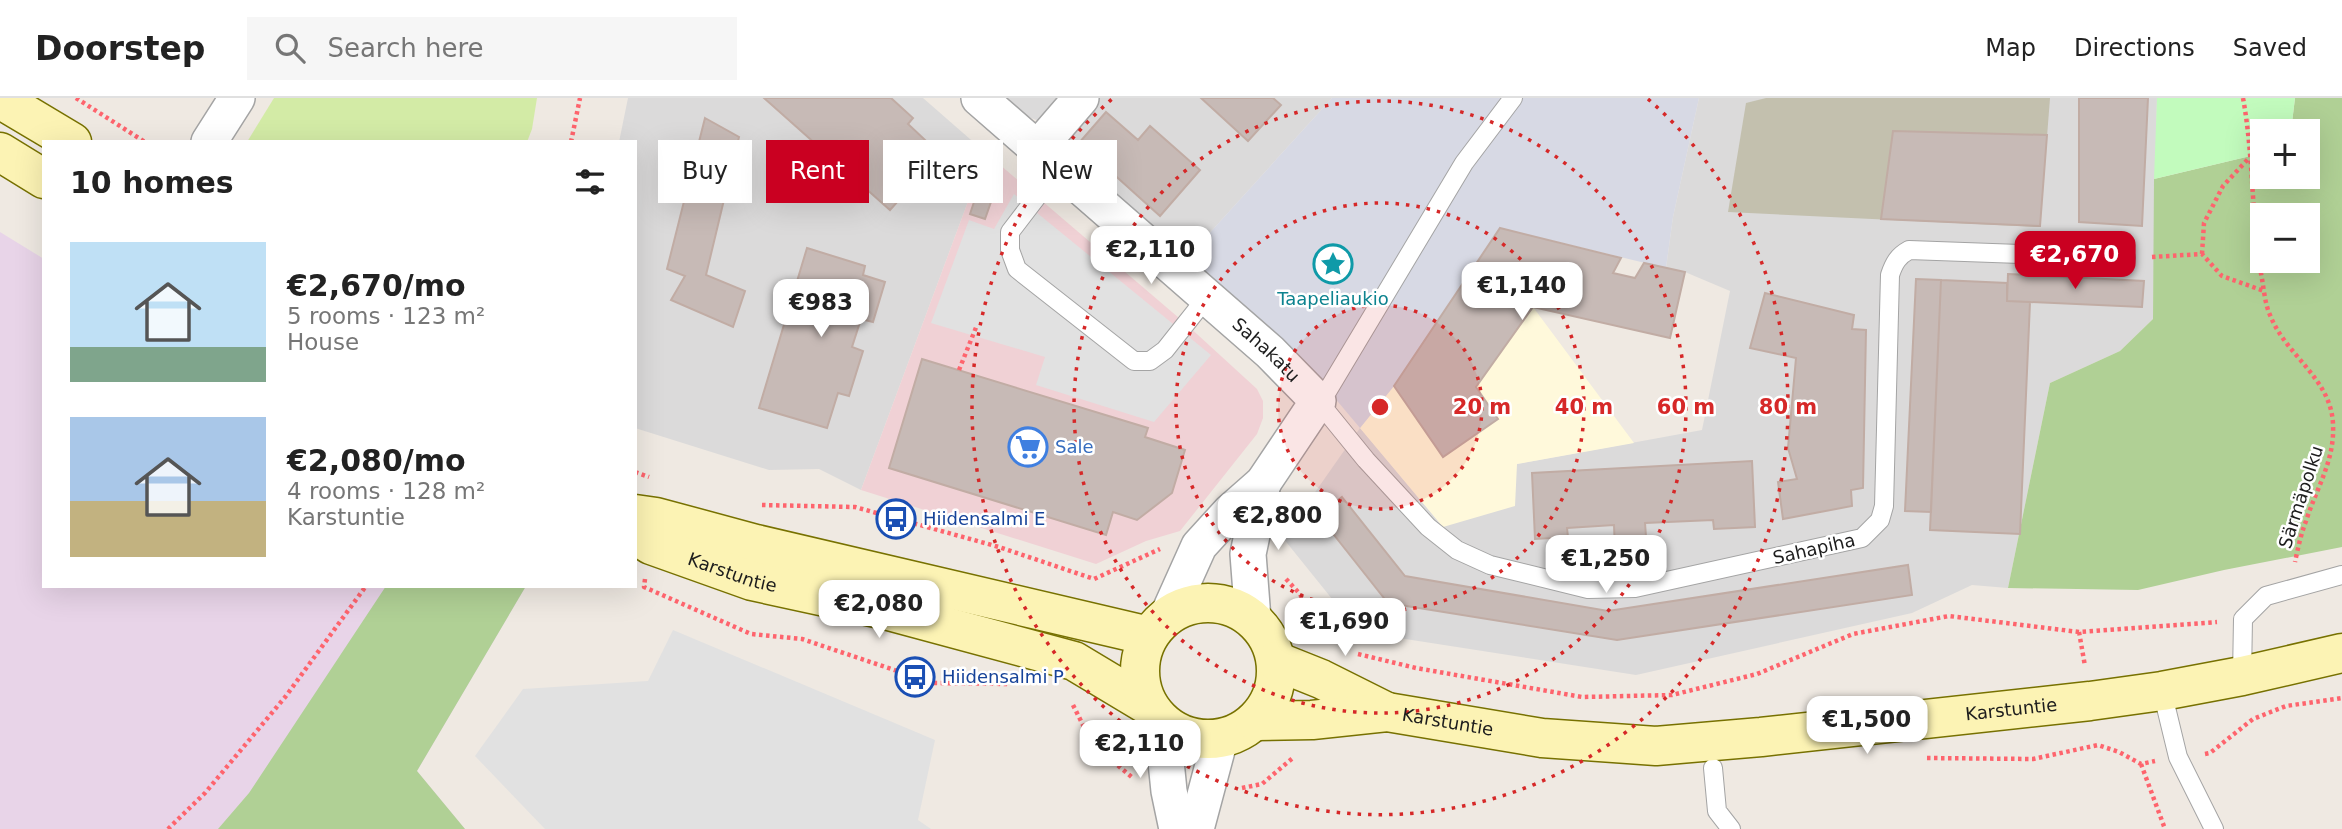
<!DOCTYPE html>
<html lang="en">
<head>
<meta charset="utf-8">
<style>
	body { margin:0; font-family:"DejaVu Sans",sans-serif; background:#f6f6f6; color:#222; height:100vh; display:flex; flex-direction:column; font-size:26px; white-space:nowrap }
	* { box-sizing:border-box; margin:0 }
	p { font-size:23px; color:#767676 }
	.icon { flex:none; width:38px; height:38px; fill:none; stroke:currentColor; stroke-width:2; stroke-linecap:round; stroke-linejoin:round }
	.map { position:relative; flex:1; overflow:hidden }
	.sheet { position:absolute; left:42px; top:42px; width:595px; height:448px; display:flex; flex-direction:column; background:#fff; border-radius:0px; box-shadow:0 7px 28px #0002 }
	.sheet>* { flex:none }
	.guide { position:absolute; left:658px; top:42px; width:665px; height:63px; display:flex; gap:14px }
	.buttons { position:absolute; left:2250px; top:21px; display:grid; gap:14px }
	.buttons a { display:grid; place-items:center; width:70px; height:70px; border-radius:0px; background:#fff; box-shadow:0 7px 28px #0002; font-size:35px }
	.price { position:absolute; translate:-50% -60px; padding:0 16px; border-radius:14px; background:#fff; color:#222; font-size:23px; line-height:46px; filter:drop-shadow(0 2px 4px #0008) }
	.price::after { content:''; position:absolute; left:50%; top:42px; width:21px; height:16px; margin-left:-10px; background:inherit; clip-path:polygon(0 0,100% 0,50% 100%) }
	.price.on { background:#ca0021; color:#fff }
	ul { padding:0; list-style:none }
	li { display:flex; align-items:center; gap:21px; height:175px; padding:0 28px }
	li span { display:grid; place-items:center; flex:none; width:196px; height:140px; border-radius:0px; color:#555 }
	li>.icon { margin-inline-start:auto }
	span .icon { width:84px; height:84px; fill:#fffc; stroke-width:1 }
	li b { font-size:30px }
	h2 { display:flex; justify-content:space-between; align-items:center; height:84px; padding:0 28px; font-size:30px }
	.chip { padding:0 24px; border-radius:0px; background:#fff; box-shadow:0 7px 28px #0002; font-size:24px; line-height:63px }
	.chip.on { background:#ca0021; color:#fff }
	header { display:flex; align-items:center; gap:42px; box-sizing:border-box; height:98px; padding:0 35px; background:#fff; border-bottom:2px solid #e0e0e0 }
	header strong { font-size:33px }
	nav { display:flex; gap:38px; margin-inline-start:auto; font-size:24px }
	.search { width:490px; height:63px; background:#f6f6f6; display:flex; align-items:center; gap:18px; box-sizing:border-box; padding:0 24px; border-radius:0px; color:#767676; font-size:26px }
	.map>svg:first-child { display:block }
	.residential { fill:#dbdada }
	.commercial { fill:#f0d1d5 }
	.industrial { fill:#e8d4e8 }
	.education { fill:#fff9db }
	.construction { fill:#c3c0ae }
	.grass { fill:#d3eba6 }
	.forest { fill:#b0d095; fill-rule:evenodd }
	.park { fill:#c2fbbd }
	.parking { fill:#e1e1e1 }
	.plaza { fill:#d7d9e4 }
	.building { fill:#c7bab6; stroke:#c1aca4; stroke-width:2 }
	.lines { fill:none; stroke-linecap:round; stroke-linejoin:round }
	.lane-casing { stroke:#a4a4a4; stroke-width:20 }
	.street-casing { stroke:#a4a4a4; stroke-width:38 }
	.secondary-casing { stroke:#777101; stroke-width:41 }
	.path { stroke:#fe646d; stroke-width:4.5; stroke-dasharray:3.5 3.5; stroke-linecap:butt }
	.lane { stroke:#fff; stroke-width:18 }
	.street { stroke:#fff; stroke-width:35 }
	.secondary { stroke:#fcf3b4; stroke-width:38 }
	.ring { fill:none; stroke:#d62828; stroke-width:3.5; stroke-dasharray:3.5 7 }
	.labels { text-anchor:middle; stroke-width:5; stroke-linejoin:round; paint-order:stroke }
	.culture-label { font-size:18px; fill:#0d838f; stroke:#fff }
	.street-label { font-size:18px; fill:#1d1d1d; stroke:#fff }
	.shop-label { font-size:18px; fill:#366cbe; stroke:#fff; text-anchor:start }
	.transit-label { font-size:18px; fill:#164399; stroke:#fff; text-anchor:start }
	.centre { fill:#d62828; stroke:#fff; stroke-width:3.5 }
	.ring-label { font-size:21px; text-anchor:middle; font-weight:bold; fill:#d62828; stroke:#fff; stroke-width:5; stroke-linejoin:round; paint-order:stroke }
</style>
</head>
<body>
<header>
<strong>Doorstep</strong>
<div class="search"><svg class="icon" aria-label="search" viewBox="0 0 24 24"><circle cx="10" cy="10" r="6"/><path d="M15 15l6 6"/></svg>Search here</div>
<nav><a>Map</a><a>Directions</a><a>Saved</a></nav>
</header>
<div class="map">
<svg width="2342" height="731" viewBox="0 0 2342 731">
	<rect width="100%" height="100%" fill="#efe9e2"/>
	<path class="residential" d="M628 0H923L986 55 861 392 819 371 769 372 635 330V44H619Z
		M1004 0H1060L1039 23 1023 17Z
		M1100 0H1332L1186 161 1075 60 1070 46 1074 30Z
		M1699 0H2157L2153 221 2120 253 2050 285 2008 490 1972 487 1912 515 1636 577 1399 540 1349 522 1283 440 1360 330 1443 429 1517 366 1702 332 1730 193 1685 174 1666 170 1673 119Z"/>
	<path class="commercial" d="M986 55 1186 226 1257 291 1263 303V320L1257 336 1180 433 1146 443 1096 466 861 392Z"/>
	<path class="industrial" d="M0 134 44 161V488H526L417 673 465 731H0Z"/>
	<path class="education" d="M1500 130 1533 209 1634 345 1517 366 1515 408 1443 429 1360 330 1394 288Z"/>
	<path class="construction" d="M1766 0H2050L2040 129 1728 114 1746 5Z"/>
	<path class="grass" d="M274 0H537L532 31 527 44H247Z"/>
	<path class="forest" d="M2295 0H2342V449L2224 472 2138 492 2008 490 2050 285 2120 253 2153 221 2154 81 2263 55V79H2308V33H2291ZM2263 117H2308V163H2263Z
		M386 488H526L417 673 465 731H218L249 695Z"/>
	<path class="park" d="M2157 0H2295L2291 33H2263V55L2154 81Z"/>
	<path class="parking" d="M1014 96 1211 257 1154 324 1036 287 1045 259 931 225 969 122 994 131Z
		M673 532 935 642 918 722 931 731H545L475 658 523 591 648 583Z"/>
	<path class="plaza" d="M1332 0H1699L1673 119 1666 170 1500 130 1394 288 1360 330 1328 292 1186 161Z"/>
	<path class="building" d="M764 0H891L913 20 908 26 940 56 890 112Z
		M1201 0H1273L1281 7 1248 43Z
		M2079 0H2148L2142 128 2079 124Z
		M1106 14 1138 42 1150 28 1200 72 1160 118 1079 45Z
		M705 20 739 39 706 177 745 193 733 229 671 202 685 178 667 171Z
		M1893 33 2047 37 2040 128 1881 121Z
		M977 95 992 101 985 121 970 116Z
		M1500 130 1621 160 1613 175 1635 180 1644 165 1685 174 1670 240 1533 209 1476 289 1498 321 1443 359 1394 288Z
		M807 150 865 168 863 177 885 184 873 224 861 221 852 249 863 253 849 298 838 295 827 330 759 310Z
		M2008 176 2144 183 2142 209 2007 203Z
		M1916 181 1941 182 1931 414 1905 413Z
		M1941 182 2007 185V203L2030 204 2020 436 1930 432Z
		M1765 195 1854 217 1852 231 1866 232 1863 390 1851 392 1852 408 1783 421 1778 384 1797 381 1788 350 1796 260 1750 250Z
		M922 261 1148 330 1145 339 1185 352 1172 395 1137 422 1113 414 1106 437 889 370Z
		M1752 363 1755 429 1714 431 1713 422 1645 425 1647 452 1615 453 1614 427 1567 430 1568 439 1535 441 1532 375Z
		M1342 399 1405 478 1608 513 1908 467 1912 497 1617 542 1388 505 1319 418Z"/>
	<g class="lines">
		<g class="lane-casing">
			<path id="lane" d="M1513 0 1464 65 1328 292 1318 303 1366 362 1428 429 1457 452 1490 467 1588 491 1635 490 1862 440 1880 422 1884 408 1890 177C1894 165 1898 158 1909 152L2126 160
				M1059 70 1010 134V152L1017 171 1134 263H1150L1165 252 1207 199
				M2242 578 2243 521 2266 498 2342 477
				M2162 593 2178 659 2214 731
				M1713 670 1717 713 1731 731"/>
		</g>
		<g class="street-casing">
			<g id="street">
				<path id="s1" d="M979 0 1270 254 1318 303 1263 385 1230 414 1199 448 1168 517"/>
				<path d="M209 44 237 0"/>
				<path d="M1037 51 1081 0"/>
				<path d="M1253 521 1248 456 1263 385"/>
				<path d="M1162 624 1169 693 1177 731"/>
				<path d="M1196 731 1220 641"/>
			</g>
		</g>
		<g class="secondary-casing">
			<g id="secondary">
				<path d="M0 1 72 44"/>
				<path d="M0 54 44 81"/>
				<path d="M635 416 656 419 756 446 1149 538"/>
				<path id="s2" d="M635 437 651 447 752 483 885 512 1074 563 1149 608"/>
				<circle cx="1208" cy="573" r="68"/>
				<path d="M1276 563 1321 581 1387 614"/>
				<path id="s3" d="M1255 623 1312 622 1387 614 1542 640 1656 648 1761 639 2090 603 2162 593 2242 578 2342 555"/>
			</g>
		</g>
		<path class="path" d="M76 0 145 44
			M2243 0C2254 60 2251 121 2262 181 2264 192 2265 206 2270 217 2286 258 2331 280 2333 326 2335 362 2317 389 2306 423 2301 436 2298 450 2295 464
			M571 44 580 0
			M2202 156 2204 125 2223 88 2250 59
			M2152 159 2202 156 2222 178 2264 193
			M959 272 977 227
			M635 374 649 379
			M762 407 855 409 999 449 1094 481 1160 451
			M645 481 644 489 751 536 802 541 933 585 1009 586
			M1286 481 1300 496 1323 542
			M2079 534 2085 568
			M1358 556 1416 570 1582 599 1672 597 1757 576 1853 536 1949 518 2079 534 2217 524
			M1073 607 1093 647 1133 680
			M2205 656 2210 655 2253 621 2286 608 2342 600
			M1927 660 2033 661 2098 647 2119 654 2141 666 2155 663
			M2141 666 2165 731
			M1242 690 1262 686 1294 659
			M168 731 205 695 286 598 366 488"/>
		<use href="#lane" class="lane"/>
		<use href="#street" class="street"/>
		<use href="#secondary" class="secondary"/>
	</g>
	<circle cx="1380" cy="309" r="102" fill="#d62828" fill-opacity=".12"/>
	<g class="ring">
		<circle cx="1380" cy="309" r="102"/>
		<circle cx="1380" cy="309" r="204"/>
		<circle cx="1380" cy="309" r="306"/>
		<path d="M1648 1A408 408 0 1 1 1112 1"/>
	</g>
	<defs>
		<g id="sight-ring" transform="scale(2.0125)"><circle r="9.5" fill="#fff" stroke="#0f9aa8" stroke-width="1.5"/><path d="M0-6L1.8-2.2L6-1.7L2.9 1.2L3.7 5.4L0 3.3L-3.7 5.4L-2.9 1.2L-6-1.7L-1.8-2.2Z" fill="#0f9aa8"/></g>
		<g id="supermarket-ring" transform="scale(2.0125)"><circle r="9.5" fill="#fff" stroke="#3f7fe0" stroke-width="1.5"/><path d="M-6-5.5h2.5l.6 2H6L4.5 2H-2.5L-4.4-4H-6ZM-1.5 3.2a1.3 1.3 0 1 0 .1 0ZM3 3.2a1.3 1.3 0 1 0 .1 0Z" fill="#3f7fe0"/></g>
		<g id="bus-ring" transform="scale(2.0125)"><circle r="9.5" fill="#fff" stroke="#1a4fb4" stroke-width="1.5"/><path d="M-5-6H5V4H4V6H2V4H-2V6H-4V4H-5ZM-3.5-4V0h7V-4ZM-3.5 1.2v1.5H-2V1.2ZM2 1.2v1.5H3.5V1.2Z" fill="#1a4fb4"/></g>
	</defs>
	<g fill-rule="evenodd">
		<use href="#sight-ring" x="1333" y="166"/>
		<use href="#supermarket-ring" x="1028" y="349"/>
		<use href="#bus-ring" x="896" y="421"/>
		<use href="#bus-ring" x="915" y="579"/>
	</g>
	<g class="labels">
		<g class="culture-label">
			<text x="1333" y="207">Taapeliaukio</text>
		</g>
		<g class="street-label">
			<text dy="6" stroke="none"><textPath href="#s1" startOffset="382">Sahakatu</textPath></text>
			<text transform="translate(2301 399) rotate(-72)" y="6">Särmäpolku</text>
			<text transform="translate(1814 451) rotate(-13)" y="6">Sahapiha</text>
			<text dy="6" stroke="none"><textPath href="#s2" startOffset="105">Karstuntie</textPath></text>
			<text dy="6" stroke="none"><textPath href="#s3" startOffset="761">Karstuntie</textPath></text>
			<text dy="6" stroke="none"><textPath href="#s3" startOffset="194">Karstuntie</textPath></text>
		</g>
		<g class="shop-label">
			<text x="1055" y="355">Sale</text>
		</g>
		<g class="transit-label">
			<text x="923" y="427">Hiidensalmi E</text>
			<text x="942" y="585">Hiidensalmi P</text>
		</g>
	</g>
	<circle cx="1380" cy="309" r="10" class="centre"/>
	<g class="ring-label">
		<text x="1482" y="316">20 m</text>
		<text x="1584" y="316">40 m</text>
		<text x="1686" y="316">60 m</text>
		<text x="1788" y="316">80 m</text>
	</g>
</svg>
<div class="buttons">
<a>+</a>
<a>−</a>
</div>
<b class="price" style="left:1151px;top:188px">€2,110</b>
<b class="price on" style="left:2075px;top:193px">€2,670</b>
<b class="price" style="left:1522px;top:224px">€1,140</b>
<b class="price" style="left:821px;top:241px">€983</b>
<b class="price" style="left:1278px;top:454px">€2,800</b>
<b class="price" style="left:1606px;top:497px">€1,250</b>
<b class="price" style="left:879px;top:542px">€2,080</b>
<b class="price" style="left:1345px;top:560px">€1,690</b>
<b class="price" style="left:1867px;top:658px">€1,500</b>
<b class="price" style="left:1140px;top:682px">€2,110</b>
<div class="guide">
<a class="chip">Buy</a>
<a class="chip on">Rent</a>
<a class="chip">Filters</a>
<a class="chip">New</a>
</div>
<section class="sheet">
<h2>10 homes<svg class="icon" aria-label="filters" viewBox="0 0 24 24"><path d="M4 7h16M4 17h16"/><circle cx="9" cy="7" r="2"/><circle cx="15" cy="17" r="2"/></svg></h2>
<ul>
<li><span style="background:linear-gradient(#bfe0f5 75%,#7fa58c 0)"><svg class="icon" aria-label="home" viewBox="0 0 24 24"><path d="M3 11l9-7 9 7M6 9v11h12V9"/></svg></span><div><b>€2,670/mo</b><p>5 rooms · 123 m²</p><p>House</p></div></li>
<li><span style="background:linear-gradient(#a9c7e8 60%,#c2b280 0)"><svg class="icon" aria-label="home" viewBox="0 0 24 24"><path d="M3 11l9-7 9 7M6 9v11h12V9"/></svg></span><div><b>€2,080/mo</b><p>4 rooms · 128 m²</p><p>Karstuntie</p></div></li>
</ul>
</section>
</div>
</body>
</html>
